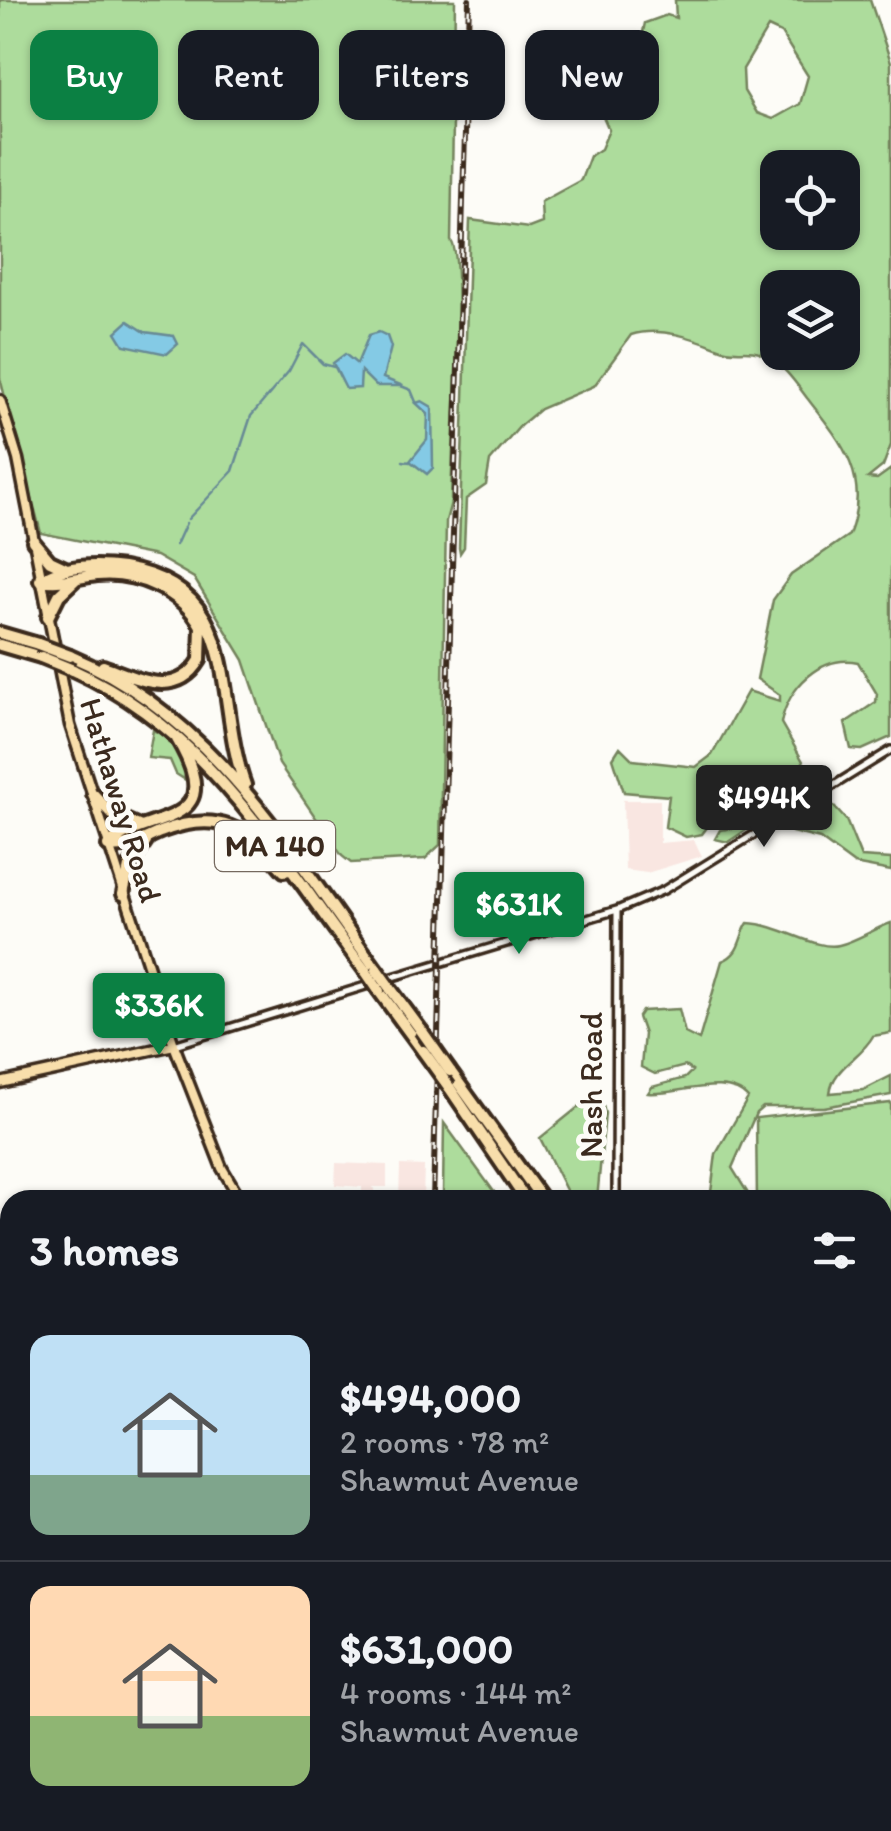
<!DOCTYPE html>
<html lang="en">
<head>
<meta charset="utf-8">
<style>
	body { margin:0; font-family:Itim,sans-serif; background:#242831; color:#f1f3f6; height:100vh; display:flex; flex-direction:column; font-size:38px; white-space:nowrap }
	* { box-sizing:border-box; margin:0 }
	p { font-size:32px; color:#9ea1a6 }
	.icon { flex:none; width:55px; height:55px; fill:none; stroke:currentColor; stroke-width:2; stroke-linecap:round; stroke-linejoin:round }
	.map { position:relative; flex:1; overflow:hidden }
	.drawer { position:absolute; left:0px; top:1190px; width:892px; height:642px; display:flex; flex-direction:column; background:#171b24; border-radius:30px 30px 0 0; box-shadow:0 2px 8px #0004 }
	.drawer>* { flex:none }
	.hud { position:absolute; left:30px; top:30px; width:832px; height:90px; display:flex; gap:20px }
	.controls { position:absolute; left:760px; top:150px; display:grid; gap:20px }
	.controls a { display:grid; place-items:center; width:100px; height:100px; border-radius:20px; background:#171b24; box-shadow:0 2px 8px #0004; font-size:50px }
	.price { position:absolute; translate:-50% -85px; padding:0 22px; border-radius:10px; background:#0b8043; color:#fff; font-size:32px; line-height:65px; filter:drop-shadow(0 2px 5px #0008) }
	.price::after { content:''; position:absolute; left:50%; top:60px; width:30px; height:22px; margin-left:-15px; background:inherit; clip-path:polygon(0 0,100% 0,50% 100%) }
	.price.selected { background:#222; color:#fff }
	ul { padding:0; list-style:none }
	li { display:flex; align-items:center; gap:30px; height:250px; padding:0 30px }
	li+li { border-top:2px solid #363941 }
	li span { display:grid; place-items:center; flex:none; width:280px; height:200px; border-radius:20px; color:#555 }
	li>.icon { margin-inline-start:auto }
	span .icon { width:120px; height:120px; fill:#fffc; stroke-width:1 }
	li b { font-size:42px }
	h2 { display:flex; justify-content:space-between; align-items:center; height:120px; padding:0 30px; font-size:42px }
	.pill { padding:0 35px; border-radius:20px; background:#171b24; box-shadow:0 2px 8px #0004; font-size:35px; line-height:90px }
	.pill.selected { background:#0b8043; color:#fff }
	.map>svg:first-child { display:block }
	.built { fill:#f9e6e1 }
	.green { fill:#addc9c; stroke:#74835d; stroke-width:2.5; fill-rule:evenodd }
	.water { fill:#84cae5; stroke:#678a95; stroke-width:2.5 }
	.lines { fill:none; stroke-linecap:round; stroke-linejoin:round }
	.stream { stroke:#678a95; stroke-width:2.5 }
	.minor-casing { stroke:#3b2a1e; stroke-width:12 }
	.major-casing { stroke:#3b2a1e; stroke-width:15 }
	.highway-casing { stroke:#3b2a1e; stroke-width:18 }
	.minor { stroke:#fdfcf7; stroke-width:5 }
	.major { stroke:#f8deab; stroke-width:8 }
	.highway { stroke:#f8deab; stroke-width:10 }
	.rail-casing { stroke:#3b2a1e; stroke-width:6 }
	.rail { stroke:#fdfcf7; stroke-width:2.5; stroke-dasharray:8; stroke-linecap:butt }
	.highway-bridge-casing { stroke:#3b2a1e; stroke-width:18; stroke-linecap:butt }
	.highway-bridge { stroke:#f8deab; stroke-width:10 }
	.labels { text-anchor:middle; stroke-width:10; stroke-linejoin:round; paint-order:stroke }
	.shield { fill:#fdfcf7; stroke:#75695f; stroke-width:2.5 }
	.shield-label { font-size:30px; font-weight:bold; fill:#3b2a1e }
	.street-label { font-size:32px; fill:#3b2a1e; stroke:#fdfcf7 }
</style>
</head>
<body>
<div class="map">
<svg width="891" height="1831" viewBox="0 0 891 1831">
	<rect width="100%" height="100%" fill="#fdfcf7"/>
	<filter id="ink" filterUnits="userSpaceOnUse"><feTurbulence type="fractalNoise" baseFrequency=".01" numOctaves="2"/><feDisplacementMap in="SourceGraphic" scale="20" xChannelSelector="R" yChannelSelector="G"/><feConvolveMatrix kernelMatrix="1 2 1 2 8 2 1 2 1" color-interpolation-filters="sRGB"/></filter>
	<g filter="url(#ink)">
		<path class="built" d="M623 800H660V843L694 840 702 856 647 873 625 870Z
			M336 1163 387 1165V1187H373L378 1200H362V1187L335 1185Z
			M400 1165 424 1166 423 1200H399Z"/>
		<path class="green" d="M0 0H455L451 241C466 257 451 464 451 502L446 521 440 845 425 859 351 863 342 856 279 764 244 660 194 578 156 556 41 533 0 378Z
			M675 0H870L891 62V445L883 466 868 478 877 479 891 469V737L862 750 851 749 845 723 876 702 877 694 858 662C822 654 788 687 781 723L816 784 728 842 715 839 720 830 740 827 763 807 752 787H737L702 834 686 837 665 827 669 796 624 792 613 758 620 747 633 760 696 767 712 755 748 691 780 701V695L757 679 773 600 791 575 849 535C872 477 841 441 807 398 795 382 783 364 764 355 750 347 734 355 719 348 694 338 660 326 631 335L594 386 540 409 521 425 490 461 486 485 466 499 464 547 460 553 459 548 470 220 529 228 542 223 541 202 581 180 590 156 601 149 609 130 602 114 562 98 557 91 592 64 598 62 610 76C644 68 638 51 645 23L667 15 676 18ZM768 27 781 33 808 76 800 104 773 119 757 113 744 91 743 69ZM778 168H842V232H778ZM778 288H842V352H778Z
			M153 730C174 739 191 756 184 779L176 774 170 760 148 758Z
			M827 799 846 820 861 857 891 859V871L854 864 820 839 792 832 790 820Z
			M748 923C780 924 817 951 839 945 857 941 873 929 891 923V1033L873 1036C861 1058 833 1067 830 1093L863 1090 891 1076V1095L824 1107H763L756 1113 732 1168 752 1200H710L716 1154 748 1098C726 1073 675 1096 648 1093L652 1087 685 1078 692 1071 685 1066 655 1074 641 1067 644 1034 638 1017 642 1011 679 1009 685 1033 699 1040 722 961C742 953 738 938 748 923Z
			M602 1102 605 1113 597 1200H571L540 1138 581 1105Z
			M891 1103V1345H883L882 1200H757L756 1118Z
			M444 1123 500 1200H455L443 1193Z
			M10 1318V1434L0 1436V1321Z
			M882 1498H891V1654L883 1657Z"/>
		<path class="water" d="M128 321 145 332 174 336 178 344 167 354 124 345 116 332Z
			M379 332 387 336 391 347 383 378 403 386H376L361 371 360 388 346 389 333 363 345 354 357 364 369 335Z
			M422 401 432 407 433 468 427 474 410 461 427 440 428 414 416 403Z"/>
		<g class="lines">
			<path class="stream" d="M401 386 411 390 416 402
				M403 461 410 462
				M188 519 233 471 251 416 289 371 303 344 323 364 334 367
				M176 545 186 523"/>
			<g class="minor-casing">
				<path id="minor" d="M383 980 617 910 664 890 891 750
					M174 1045 372 984
					M616 1200 617 910"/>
			</g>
			<g class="major-casing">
				<path id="major" d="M0 400 18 459 70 725 174 1045 222 1168 241 1200
					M0 1083 174 1045
					M882 1351 891 1350
					M0 1443 10 1441
					M882 1796H891
					M125 1831 151 1822
					M453 1831 485 1822
					M611 1831V1822"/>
			</g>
			<g class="highway-casing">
				<path id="highway" d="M33 541 50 561 65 568
					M40 580C64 565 95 564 123 568 246 588 213 699 245 785
					M41 580C61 584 78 577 97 575 136 571 182 591 201 626L200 660C176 700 137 678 103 666
					M48 617 59 595 76 579
					M0 633 38 644
					M0 645 41 657
					M70 656C212 715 290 851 377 970
					M73 670C210 731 279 858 366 972
					M93 794 112 814 141 827
					M108 846C128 849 142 840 160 832 218 809 246 827 284 871
					M108 846C142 810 232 832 177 739
					M123 894 129 867 146 842
					M390 988 421 1030
					M379 991 423 1051
					M450 1071 543 1200
					M449 1087 526 1200
					M882 1459 891 1461
					M882 1475 891 1476"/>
			</g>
			<use href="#minor" class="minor"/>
			<use href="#major" class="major"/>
			<use href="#highway" class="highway"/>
			<g class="rail-casing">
				<path id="rail" d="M433 1200 469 0
					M882 1677H891
					M164 1831 192 1822"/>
			</g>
			<use href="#rail" class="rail"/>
			<g class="highway-bridge-casing">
				<path id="highway-bridge" d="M38 644 70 656
					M41 657 73 670
					M377 970 390 988
					M366 972 379 991
					M421 1030 450 1071
					M423 1051 449 1087"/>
			</g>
			<use href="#highway-bridge" class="highway-bridge"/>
		</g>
	</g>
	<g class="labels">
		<rect class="shield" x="215" y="821" width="120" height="50" rx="8"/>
		<g class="shield-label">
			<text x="275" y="856">MA 140</text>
		</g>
		<g class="street-label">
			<text transform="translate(121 800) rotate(73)" y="11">Hathaway Road</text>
			<text transform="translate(591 1085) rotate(-90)" y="11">Nash Road</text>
		</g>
	</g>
</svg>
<div class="controls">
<a><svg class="icon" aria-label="locate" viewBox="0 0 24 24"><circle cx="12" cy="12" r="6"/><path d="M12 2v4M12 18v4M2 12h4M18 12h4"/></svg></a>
<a><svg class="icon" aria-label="layers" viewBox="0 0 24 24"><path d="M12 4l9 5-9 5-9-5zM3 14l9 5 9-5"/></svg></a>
</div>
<b class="price selected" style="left:764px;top:850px">$494K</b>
<b class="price" style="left:519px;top:957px">$631K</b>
<b class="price" style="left:159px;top:1058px">$336K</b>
<div class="hud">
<a class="pill selected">Buy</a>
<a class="pill">Rent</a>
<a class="pill">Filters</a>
<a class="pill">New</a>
</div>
<section class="drawer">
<h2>3 homes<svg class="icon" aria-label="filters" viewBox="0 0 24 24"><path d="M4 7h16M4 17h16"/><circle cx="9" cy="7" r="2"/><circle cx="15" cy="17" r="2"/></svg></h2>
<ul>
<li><span style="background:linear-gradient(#bfe0f5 70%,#7fa58c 0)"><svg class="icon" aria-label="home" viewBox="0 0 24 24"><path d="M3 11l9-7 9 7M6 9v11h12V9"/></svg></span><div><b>$494,000</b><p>2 rooms · 78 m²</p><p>Shawmut Avenue</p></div></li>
<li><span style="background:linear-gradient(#ffd9b3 65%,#8fb573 0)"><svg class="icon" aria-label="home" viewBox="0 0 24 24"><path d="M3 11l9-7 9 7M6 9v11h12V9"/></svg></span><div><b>$631,000</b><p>4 rooms · 144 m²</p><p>Shawmut Avenue</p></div></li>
</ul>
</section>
</div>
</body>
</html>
